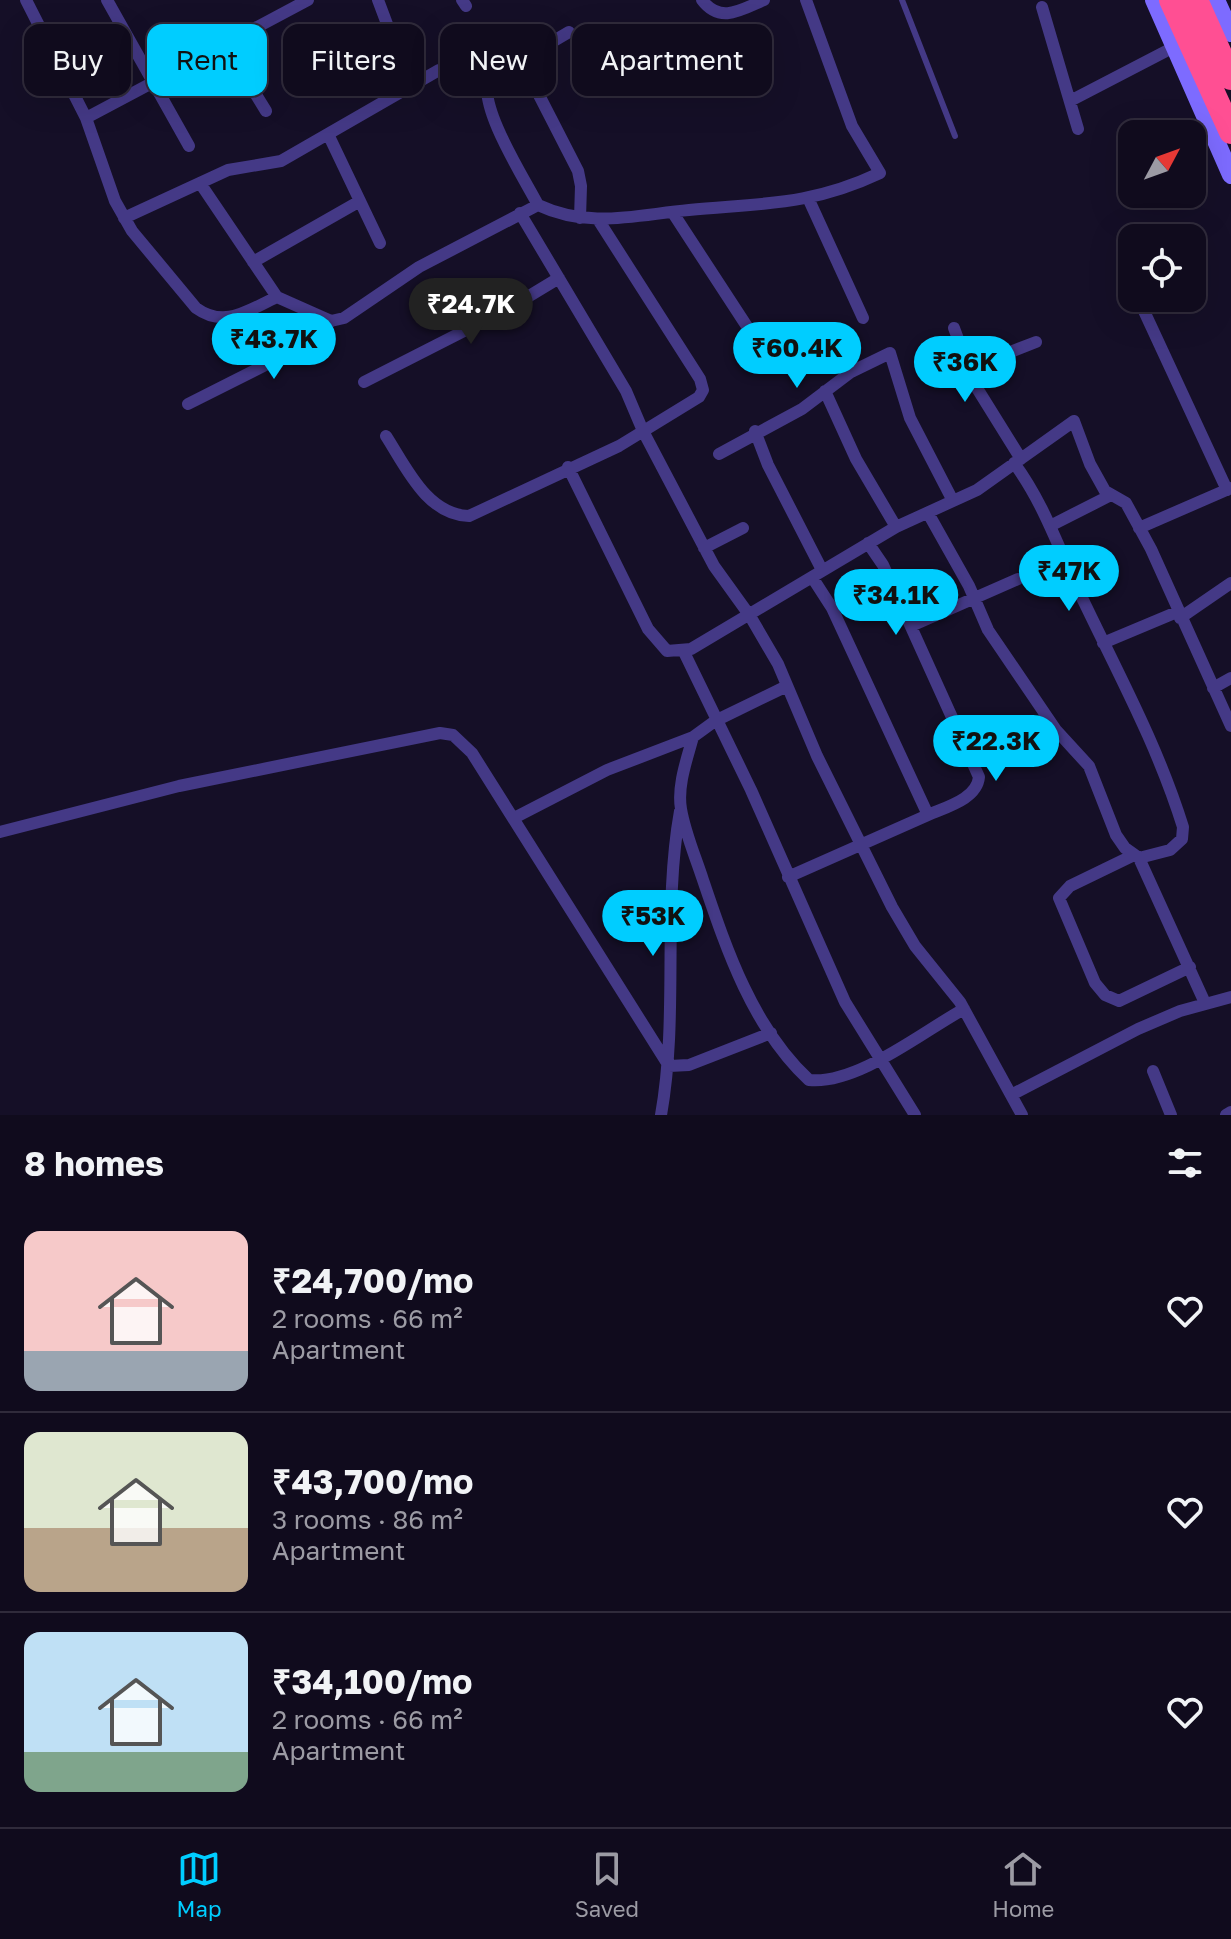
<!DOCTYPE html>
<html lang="en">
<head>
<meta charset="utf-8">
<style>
	body { margin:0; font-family:"Golos Text",sans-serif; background:#191426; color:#f1f3f6; height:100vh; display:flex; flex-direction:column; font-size:30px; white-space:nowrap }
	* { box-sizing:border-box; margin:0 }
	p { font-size:26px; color:#9c9ba4 }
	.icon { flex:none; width:44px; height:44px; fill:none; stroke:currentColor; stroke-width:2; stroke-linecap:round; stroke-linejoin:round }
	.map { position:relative; height:1115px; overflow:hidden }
	.panel { display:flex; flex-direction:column; background:#100b1d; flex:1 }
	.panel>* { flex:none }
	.hud { position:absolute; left:24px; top:24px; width:800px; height:72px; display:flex; gap:16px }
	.needle { width:52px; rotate:49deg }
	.buttons { position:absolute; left:1118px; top:120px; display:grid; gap:16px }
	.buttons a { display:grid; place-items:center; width:88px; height:88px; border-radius:16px; background:#100b1d; box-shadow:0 8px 32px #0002,0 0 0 2px #302b3b; font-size:40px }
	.price { position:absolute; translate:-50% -68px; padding:0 18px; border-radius:28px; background:#00cdff; color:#111; font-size:26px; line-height:52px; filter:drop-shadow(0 2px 4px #0008) }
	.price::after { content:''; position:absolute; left:50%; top:48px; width:24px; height:18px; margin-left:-12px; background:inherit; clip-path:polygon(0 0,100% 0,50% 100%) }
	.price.selected { background:#222; color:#fff }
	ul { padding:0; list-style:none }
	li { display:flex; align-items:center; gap:24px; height:200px; padding:0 24px }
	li+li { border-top:2px solid #302b3b }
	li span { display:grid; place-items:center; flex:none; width:224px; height:160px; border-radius:16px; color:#555 }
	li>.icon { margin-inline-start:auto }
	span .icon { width:96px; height:96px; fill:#fffc; stroke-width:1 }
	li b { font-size:34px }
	h2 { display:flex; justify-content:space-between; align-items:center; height:96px; padding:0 24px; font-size:34px }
	.tag { padding:0 28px; border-radius:16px; background:#100b1d; box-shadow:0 8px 32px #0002,0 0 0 2px #302b3b; font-size:28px; line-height:72px }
	.tag.selected { background:#00cdff; color:#111 }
	.tabs { display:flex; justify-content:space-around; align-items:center; height:112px; border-top:2px solid #302b3b; background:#100b1d; font-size:22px; color:#9c9ba4 }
	.tabs a { display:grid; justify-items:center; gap:4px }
	.tabs .selected { color:#00cdff }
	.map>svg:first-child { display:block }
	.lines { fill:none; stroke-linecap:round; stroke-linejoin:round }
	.lane { stroke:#443986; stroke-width:6 }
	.street { stroke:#443986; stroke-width:12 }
	.secondary { stroke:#7d6bff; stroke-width:18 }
	.highway { stroke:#ff4f93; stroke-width:24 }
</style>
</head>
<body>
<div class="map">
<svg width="1231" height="1115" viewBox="0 0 1231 1115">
	<rect width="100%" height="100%" fill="#150f27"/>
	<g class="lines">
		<path class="lane" d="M902 0 955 136"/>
		<path class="street" d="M26 0 86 118 115 201 132 231 196 308C225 329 248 310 277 297L331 321 344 318 419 267 538 205C589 229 635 215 689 210 762 203 810 206 880 173L852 126 806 0
			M107 0 189 146
			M378 0 411 88
			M462 0 466 6
			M702 0C720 24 741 10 764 0
			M1042 7 1078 129
			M225 44 266 111
			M521 60 578 171 581 186 580 218
			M1070 101 1174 47
			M86 118 308 0
			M328 134 380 243
			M200 183 277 297
			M809 200 863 318
			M538 205C524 178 477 105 489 79L569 32
			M520 213 626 391 643 431 714 566 750 616 778 664 817 756 892 907 915 946 960 1002 1022 1115
			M673 213 763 351
			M124 218 228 170 281 161 439 70
			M253 262 360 201
			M1138 298 1227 490
			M954 328 975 385 1021 459
			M969 368 1036 342
			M364 382 511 307 559 278
			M825 391 856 459 896 527
			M188 404 305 345 331 321
			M755 431 768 465 822 570
			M386 436C406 467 427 515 469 516L619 446 699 397 703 390 700 379 599 221
			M719 454 802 409 851 372 890 353 910 418 953 501
			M568 467 648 629 667 651 691 649 896 527 977 490 1074 421 1090 464 1105 491 1126 503 1151 549 1231 726
			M928 513 969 586 988 630 1056 730 1089 766 1116 835 1125 848 1139 858 1170 850 1182 839 1183 827C1158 747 1121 679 1085 604 1061 556 1046 506 1014 463
			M1050 526 1111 495
			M1139 528 1231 488
			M868 543 883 565 979 777C977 799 946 807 928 815
			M704 548 743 528
			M1180 618 1231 583
			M911 626 1018 579
			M1103 643 1177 612
			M683 650 751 790 845 1002 915 1115
			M787 686 715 721 693 737C687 759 677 786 681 809 685 833 696 858 703 880 727 951 753 1028 809 1080 857 1085 922 1032 964 1009
			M1213 688 1231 678
			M514 818 607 770 693 737
			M0 832 179 786 440 733 453 735 472 753 669 1066 689 1065 771 1033
			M1134 855 1070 886 1059 898 1095 983 1105 995 1119 1001 1190 967
			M1139 858 1205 1003
			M788 877 928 815 832 608 812 577
			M1153 1071 1171 1115
			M1011 1095 1138 1029 1180 1011 1231 997
			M661 1115C679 1014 662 912 680 811
			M1226 1115 1231 1112"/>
		<path class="secondary" d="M1154 0 1231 175
			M1216 0 1231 33"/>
		<path class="highway" d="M1171 0 1231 132
			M1196 0 1231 78"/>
	</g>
</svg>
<div class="buttons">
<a><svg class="needle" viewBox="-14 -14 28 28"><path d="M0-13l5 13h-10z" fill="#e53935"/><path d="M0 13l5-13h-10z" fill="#9c9ba4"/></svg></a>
<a><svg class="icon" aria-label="locate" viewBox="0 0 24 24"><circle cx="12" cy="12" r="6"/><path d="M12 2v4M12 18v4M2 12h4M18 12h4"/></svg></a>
</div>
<b class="price selected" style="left:471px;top:346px">₹24.7K</b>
<b class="price" style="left:274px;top:381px">₹43.7K</b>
<b class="price" style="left:797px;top:390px">₹60.4K</b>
<b class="price" style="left:965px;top:404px">₹36K</b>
<b class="price" style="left:1069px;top:613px">₹47K</b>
<b class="price" style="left:896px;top:637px">₹34.1K</b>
<b class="price" style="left:996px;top:783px">₹22.3K</b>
<b class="price" style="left:653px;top:958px">₹53K</b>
<div class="hud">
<a class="tag">Buy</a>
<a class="tag selected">Rent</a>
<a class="tag">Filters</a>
<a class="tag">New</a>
<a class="tag">Apartment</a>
</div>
</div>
<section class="panel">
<h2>8 homes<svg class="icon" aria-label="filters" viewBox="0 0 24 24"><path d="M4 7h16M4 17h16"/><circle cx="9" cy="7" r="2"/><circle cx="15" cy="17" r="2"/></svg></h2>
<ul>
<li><span style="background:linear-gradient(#f6c9c9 75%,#9aa5b1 0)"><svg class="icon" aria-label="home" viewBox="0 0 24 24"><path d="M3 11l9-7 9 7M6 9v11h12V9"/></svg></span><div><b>₹24,700/mo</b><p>2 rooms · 66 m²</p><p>Apartment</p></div><svg class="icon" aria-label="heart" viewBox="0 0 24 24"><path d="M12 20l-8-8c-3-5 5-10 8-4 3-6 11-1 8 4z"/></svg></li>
<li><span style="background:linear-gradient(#dfe7d0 60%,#b9a48a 0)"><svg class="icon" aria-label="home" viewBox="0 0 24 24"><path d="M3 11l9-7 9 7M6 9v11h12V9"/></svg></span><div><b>₹43,700/mo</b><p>3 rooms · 86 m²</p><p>Apartment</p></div><svg class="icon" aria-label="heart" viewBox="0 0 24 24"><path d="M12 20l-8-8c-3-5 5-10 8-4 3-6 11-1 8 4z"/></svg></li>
<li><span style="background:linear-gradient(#bfe0f5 75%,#7fa58c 0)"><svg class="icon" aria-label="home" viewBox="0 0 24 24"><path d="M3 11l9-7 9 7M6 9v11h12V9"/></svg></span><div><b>₹34,100/mo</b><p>2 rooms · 66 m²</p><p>Apartment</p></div><svg class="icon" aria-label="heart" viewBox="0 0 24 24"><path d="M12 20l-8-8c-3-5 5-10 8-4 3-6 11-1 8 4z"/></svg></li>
</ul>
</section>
<nav class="tabs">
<a class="selected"><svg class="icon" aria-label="map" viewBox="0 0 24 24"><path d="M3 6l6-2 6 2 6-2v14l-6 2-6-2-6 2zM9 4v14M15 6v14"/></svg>Map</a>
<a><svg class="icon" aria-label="saved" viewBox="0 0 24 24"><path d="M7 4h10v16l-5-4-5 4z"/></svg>Saved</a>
<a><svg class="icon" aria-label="home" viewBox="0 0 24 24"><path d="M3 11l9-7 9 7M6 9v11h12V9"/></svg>Home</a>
</nav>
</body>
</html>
